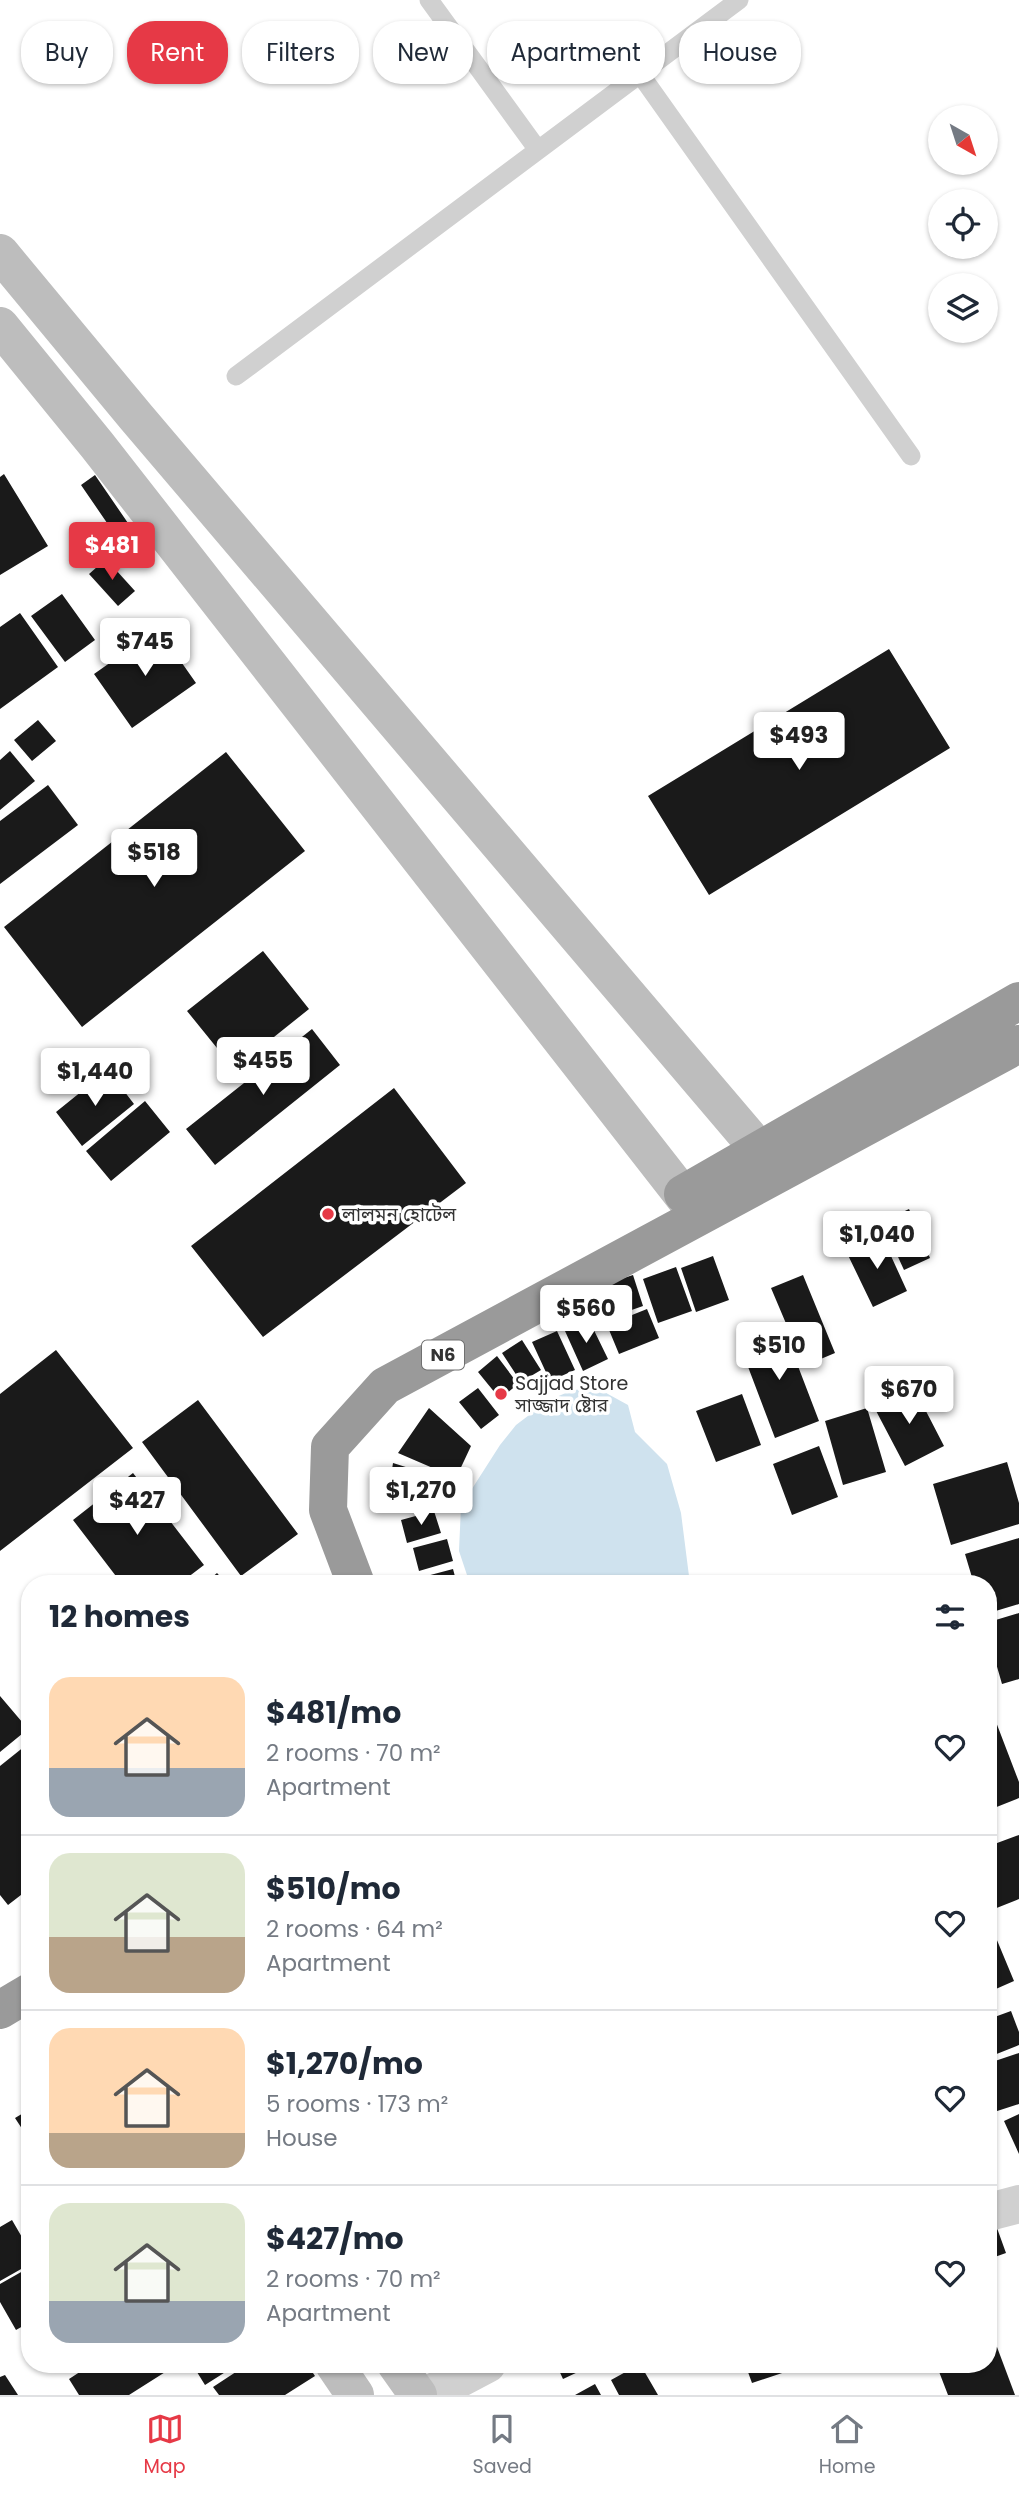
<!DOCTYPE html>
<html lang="en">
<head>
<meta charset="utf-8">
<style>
	body { margin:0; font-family:Poppins,"Noto Sans Bengali",sans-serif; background:#f2f2f3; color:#1f2937; height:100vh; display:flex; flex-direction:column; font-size:26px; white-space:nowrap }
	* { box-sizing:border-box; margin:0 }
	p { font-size:23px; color:#747a83 }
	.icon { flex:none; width:38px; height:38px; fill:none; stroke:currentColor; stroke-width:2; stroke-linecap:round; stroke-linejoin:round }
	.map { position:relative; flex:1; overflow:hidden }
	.details { position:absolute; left:21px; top:1575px; width:976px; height:798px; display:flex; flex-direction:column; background:#fff; border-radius:28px; box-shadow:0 2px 5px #0004 }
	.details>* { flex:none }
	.banner { position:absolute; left:21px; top:21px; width:978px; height:63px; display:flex; gap:14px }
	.needle { width:46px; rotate:141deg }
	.controls { position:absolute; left:928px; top:105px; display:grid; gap:14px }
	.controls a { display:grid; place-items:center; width:70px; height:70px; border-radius:50%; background:#fff; box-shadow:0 2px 5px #0004; font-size:35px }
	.price { position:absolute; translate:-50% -60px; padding:0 16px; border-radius:7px; background:#fff; color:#222; font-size:23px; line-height:46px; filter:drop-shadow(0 2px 4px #0008) }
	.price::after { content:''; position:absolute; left:50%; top:42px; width:21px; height:16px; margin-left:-10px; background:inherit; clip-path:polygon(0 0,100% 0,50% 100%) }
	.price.selected { background:#e63946; color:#fff }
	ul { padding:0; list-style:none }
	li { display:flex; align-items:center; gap:21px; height:175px; padding:0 28px }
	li+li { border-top:2px solid #e0e1e3 }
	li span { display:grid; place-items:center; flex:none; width:196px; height:140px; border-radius:21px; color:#555 }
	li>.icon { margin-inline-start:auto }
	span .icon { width:84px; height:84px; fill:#fffc; stroke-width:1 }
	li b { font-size:30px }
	h2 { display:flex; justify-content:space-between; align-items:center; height:84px; padding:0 28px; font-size:30px }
	.chip { padding:0 24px; border-radius:28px; background:#fff; box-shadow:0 2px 5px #0004; font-size:24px; line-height:63px }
	.chip.selected { background:#e63946; color:#fff }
	.menu { display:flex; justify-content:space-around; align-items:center; height:98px; border-top:2px solid #e0e1e3; background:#fff; font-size:19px; color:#747a83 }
	.menu a { display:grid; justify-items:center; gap:4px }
	.menu .selected { color:#e63946 }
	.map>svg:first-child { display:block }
	.water { fill:#cfe2ee }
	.building { fill:#1a1a1a }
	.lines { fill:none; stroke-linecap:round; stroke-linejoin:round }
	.lane { stroke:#d0d0d0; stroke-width:19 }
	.street { stroke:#d0d0d0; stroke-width:38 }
	.secondary { stroke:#bdbdbd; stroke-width:38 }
	.highway { stroke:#9a9a9a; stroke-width:38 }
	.poi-dot { fill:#e63946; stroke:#fff; stroke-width:2.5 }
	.labels { text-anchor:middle; stroke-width:7; stroke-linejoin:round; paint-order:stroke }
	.shield { fill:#fff; stroke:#707070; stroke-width:2 }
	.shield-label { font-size:18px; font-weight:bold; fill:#333 }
	.poi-label { font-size:19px; fill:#333; stroke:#fff; text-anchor:start }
</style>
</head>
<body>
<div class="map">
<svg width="1019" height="2395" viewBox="0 0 1019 2395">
	<rect width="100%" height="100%" fill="#fff"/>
	<path class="water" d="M597 1388 628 1405 635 1432 667 1464 681 1513 690 1584H470L459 1551 461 1506 500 1445 516 1425 549 1400 573 1390Z"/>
	<path class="building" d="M4 474 48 546 0 575V477Z
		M95 475 130 526 116 536 81 485Z
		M106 559 135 591 118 606 89 574Z
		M62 594 95 640 65 662 31 616Z
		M20 613 58 667 0 709V627Z
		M158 629 196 683 132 728 94 674Z
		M889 649 950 748 709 895 648 796Z
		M38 720 56 741 32 761 14 740Z
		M10 751 35 781 0 810V760Z
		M226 752 305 851 82 1027 4 927Z
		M48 785 78 825 0 884V821Z
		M263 951 309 1009 234 1069 187 1011Z
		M312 1029 340 1065 215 1165 186 1129Z
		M108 1070 134 1104 82 1146 56 1112Z
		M394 1088 466 1183 263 1337 191 1246Z
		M145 1101 170 1132 111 1181 86 1151Z
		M909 1209 930 1258 904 1270 882 1222Z
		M881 1234 907 1291 873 1307 846 1251Z
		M713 1256 729 1300 696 1312 681 1268Z
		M676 1267 692 1311 658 1323 643 1279Z
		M633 1275 643 1306 603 1320 593 1288Z
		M803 1275 835 1353 804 1366 771 1288Z
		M647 1309 659 1338 619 1354 607 1325Z
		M589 1320 608 1359 583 1371 565 1331Z
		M783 1327 819 1421 775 1438 739 1343Z
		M557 1331 575 1370 550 1381 532 1342Z
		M522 1340 541 1370 521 1382 502 1353Z
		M56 1350 133 1448 0 1551V1394Z
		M497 1356 518 1384 500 1399 478 1372Z
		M913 1386 944 1446 905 1466 874 1407Z
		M478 1388 499 1415 481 1429 459 1402Z
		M742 1394 761 1445 716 1462 696 1411Z
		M198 1400 298 1534 241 1576 142 1442Z
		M429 1408 471 1446 456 1478 398 1453Z
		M867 1408 886 1472 843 1485 825 1421Z
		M819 1446 838 1497 792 1515 773 1464Z
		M1007 1462 1019 1503V1524L951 1545 933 1484Z
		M393 1463 428 1474 426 1495 388 1496Z
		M133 1473 204 1565 179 1584H122L73 1520Z
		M434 1511 441 1533 407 1543 401 1520Z
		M1019 1538V1604L989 1613V1584H974L965 1554Z
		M447 1539 453 1561 419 1571 413 1548Z
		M453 1569 457 1584H421L419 1578Z
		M217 1573 227 1584H204Z
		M1019 1613V1679L1002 1684 989 1639V1622Z
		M0 1696 28 1729 0 1752Z
		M996 1722 1019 1782V1798L989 1810V1725Z
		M30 1742V1888L8 1905 0 1895V1766Z
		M1019 1835V1899L989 1911V1846Z
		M994 1933 1014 1981 989 1992V1935Z
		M1011 2011 1019 2032V2045L989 2057V2019Z
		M1019 2053V2104L991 2113 989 2063Z
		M30 2109V2141L15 2118Z
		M1019 2114V2154L1004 2121Z
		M989 2206 1006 2253 989 2259Z
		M12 2220 30 2251V2264L0 2281V2227Z
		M30 2267V2322L16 2330 0 2302V2284Z
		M997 2347 1015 2395H948L938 2369 952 2364H989V2351Z
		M92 2364H168L170 2369 129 2395H79L69 2379Z
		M192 2364H238L205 2385Z
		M248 2364H307L315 2376 285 2395H219L213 2387Z
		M556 2364H595L563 2379Z
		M640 2364 658 2395H619L611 2380Z
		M745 2364H805L806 2365 752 2383Z
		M5 2375 18 2395H0V2377Z
		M595 2384 601 2395H575Z"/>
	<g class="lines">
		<path class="lane" d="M429 0 538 150
			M640 74 911 456
			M236 376 739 0"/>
		<path class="street" d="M989 2212 1019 2204
			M428 2395 487 2364"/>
		<path class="secondary" d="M0 253 136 417 779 1173
			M0 326 97 445 699 1216
			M334 2364 355 2395
			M396 2364 418 2395"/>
		<path class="highway" d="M683 1194 1019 1001
			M356 1584 328 1510 330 1447 385 1386 1019 1044
			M0 2010 30 1992"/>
	</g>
	<g class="poi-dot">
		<circle cx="328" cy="1214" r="7"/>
		<circle cx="501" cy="1394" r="7"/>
	</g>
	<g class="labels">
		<rect class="shield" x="422" y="1340.5" width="42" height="29" rx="5"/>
		<g class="shield-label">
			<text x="443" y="1361">N6</text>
		</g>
		<g class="poi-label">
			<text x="342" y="1221">লালমন হোটেল</text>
			<text x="515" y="1390">Sajjad Store<tspan x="515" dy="22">সাজ্জাদ ষ্টোর</tspan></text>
		</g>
	</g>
</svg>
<div class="controls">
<a><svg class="needle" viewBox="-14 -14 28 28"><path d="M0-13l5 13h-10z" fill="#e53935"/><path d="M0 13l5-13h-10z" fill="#747a83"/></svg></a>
<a><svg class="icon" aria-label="locate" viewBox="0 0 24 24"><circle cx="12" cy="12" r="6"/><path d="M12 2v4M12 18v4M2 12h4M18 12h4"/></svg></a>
<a><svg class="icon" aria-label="layers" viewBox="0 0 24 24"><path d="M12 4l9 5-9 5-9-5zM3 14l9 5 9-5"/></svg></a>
</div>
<b class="price selected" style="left:112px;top:582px">$481</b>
<b class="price" style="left:145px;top:678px">$745</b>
<b class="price" style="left:799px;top:772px">$493</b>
<b class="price" style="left:154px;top:889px">$518</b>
<b class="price" style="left:263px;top:1097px">$455</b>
<b class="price" style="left:95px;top:1108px">$1,440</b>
<b class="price" style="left:877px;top:1271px">$1,040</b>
<b class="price" style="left:586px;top:1345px">$560</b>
<b class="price" style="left:779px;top:1382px">$510</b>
<b class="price" style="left:909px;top:1426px">$670</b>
<b class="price" style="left:421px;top:1527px">$1,270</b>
<b class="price" style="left:137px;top:1537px">$427</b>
<div class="banner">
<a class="chip">Buy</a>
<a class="chip selected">Rent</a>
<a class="chip">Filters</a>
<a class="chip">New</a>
<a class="chip">Apartment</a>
<a class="chip">House</a>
</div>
<section class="details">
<h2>12 homes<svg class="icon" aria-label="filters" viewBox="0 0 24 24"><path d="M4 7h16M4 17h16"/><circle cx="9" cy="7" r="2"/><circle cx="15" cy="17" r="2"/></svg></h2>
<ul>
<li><span style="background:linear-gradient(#ffd9b3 65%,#9aa5b1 0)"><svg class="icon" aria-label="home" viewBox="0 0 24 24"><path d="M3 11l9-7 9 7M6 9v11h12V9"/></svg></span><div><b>$481/mo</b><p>2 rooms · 70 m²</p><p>Apartment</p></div><svg class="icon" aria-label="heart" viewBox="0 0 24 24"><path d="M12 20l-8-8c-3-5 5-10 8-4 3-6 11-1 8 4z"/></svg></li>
<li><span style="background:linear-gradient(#dfe7d0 60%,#b9a48a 0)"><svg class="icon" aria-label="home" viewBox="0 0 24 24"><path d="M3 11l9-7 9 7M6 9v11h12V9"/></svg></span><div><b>$510/mo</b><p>2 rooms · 64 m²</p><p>Apartment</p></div><svg class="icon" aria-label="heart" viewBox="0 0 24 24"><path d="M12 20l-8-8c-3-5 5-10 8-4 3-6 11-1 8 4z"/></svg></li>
<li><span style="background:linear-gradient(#ffd9b3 75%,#b9a48a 0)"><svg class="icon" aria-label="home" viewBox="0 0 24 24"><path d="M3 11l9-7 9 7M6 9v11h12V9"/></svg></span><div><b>$1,270/mo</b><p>5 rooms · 173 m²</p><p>House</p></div><svg class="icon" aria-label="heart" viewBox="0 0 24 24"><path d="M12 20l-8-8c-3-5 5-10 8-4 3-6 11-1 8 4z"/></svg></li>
<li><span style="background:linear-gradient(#dfe7d0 70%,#9aa5b1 0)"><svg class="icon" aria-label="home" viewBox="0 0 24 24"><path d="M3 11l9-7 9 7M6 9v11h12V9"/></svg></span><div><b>$427/mo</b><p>2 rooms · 70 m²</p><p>Apartment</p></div><svg class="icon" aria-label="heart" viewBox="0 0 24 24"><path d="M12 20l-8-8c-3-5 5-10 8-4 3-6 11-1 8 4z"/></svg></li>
</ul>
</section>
</div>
<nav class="menu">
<a class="selected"><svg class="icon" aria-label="map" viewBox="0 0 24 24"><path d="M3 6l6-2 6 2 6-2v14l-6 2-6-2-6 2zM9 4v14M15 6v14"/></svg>Map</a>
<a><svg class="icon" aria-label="saved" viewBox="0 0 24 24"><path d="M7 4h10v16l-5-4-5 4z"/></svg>Saved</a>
<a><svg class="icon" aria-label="home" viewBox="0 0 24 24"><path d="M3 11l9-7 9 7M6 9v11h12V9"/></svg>Home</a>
</nav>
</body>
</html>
